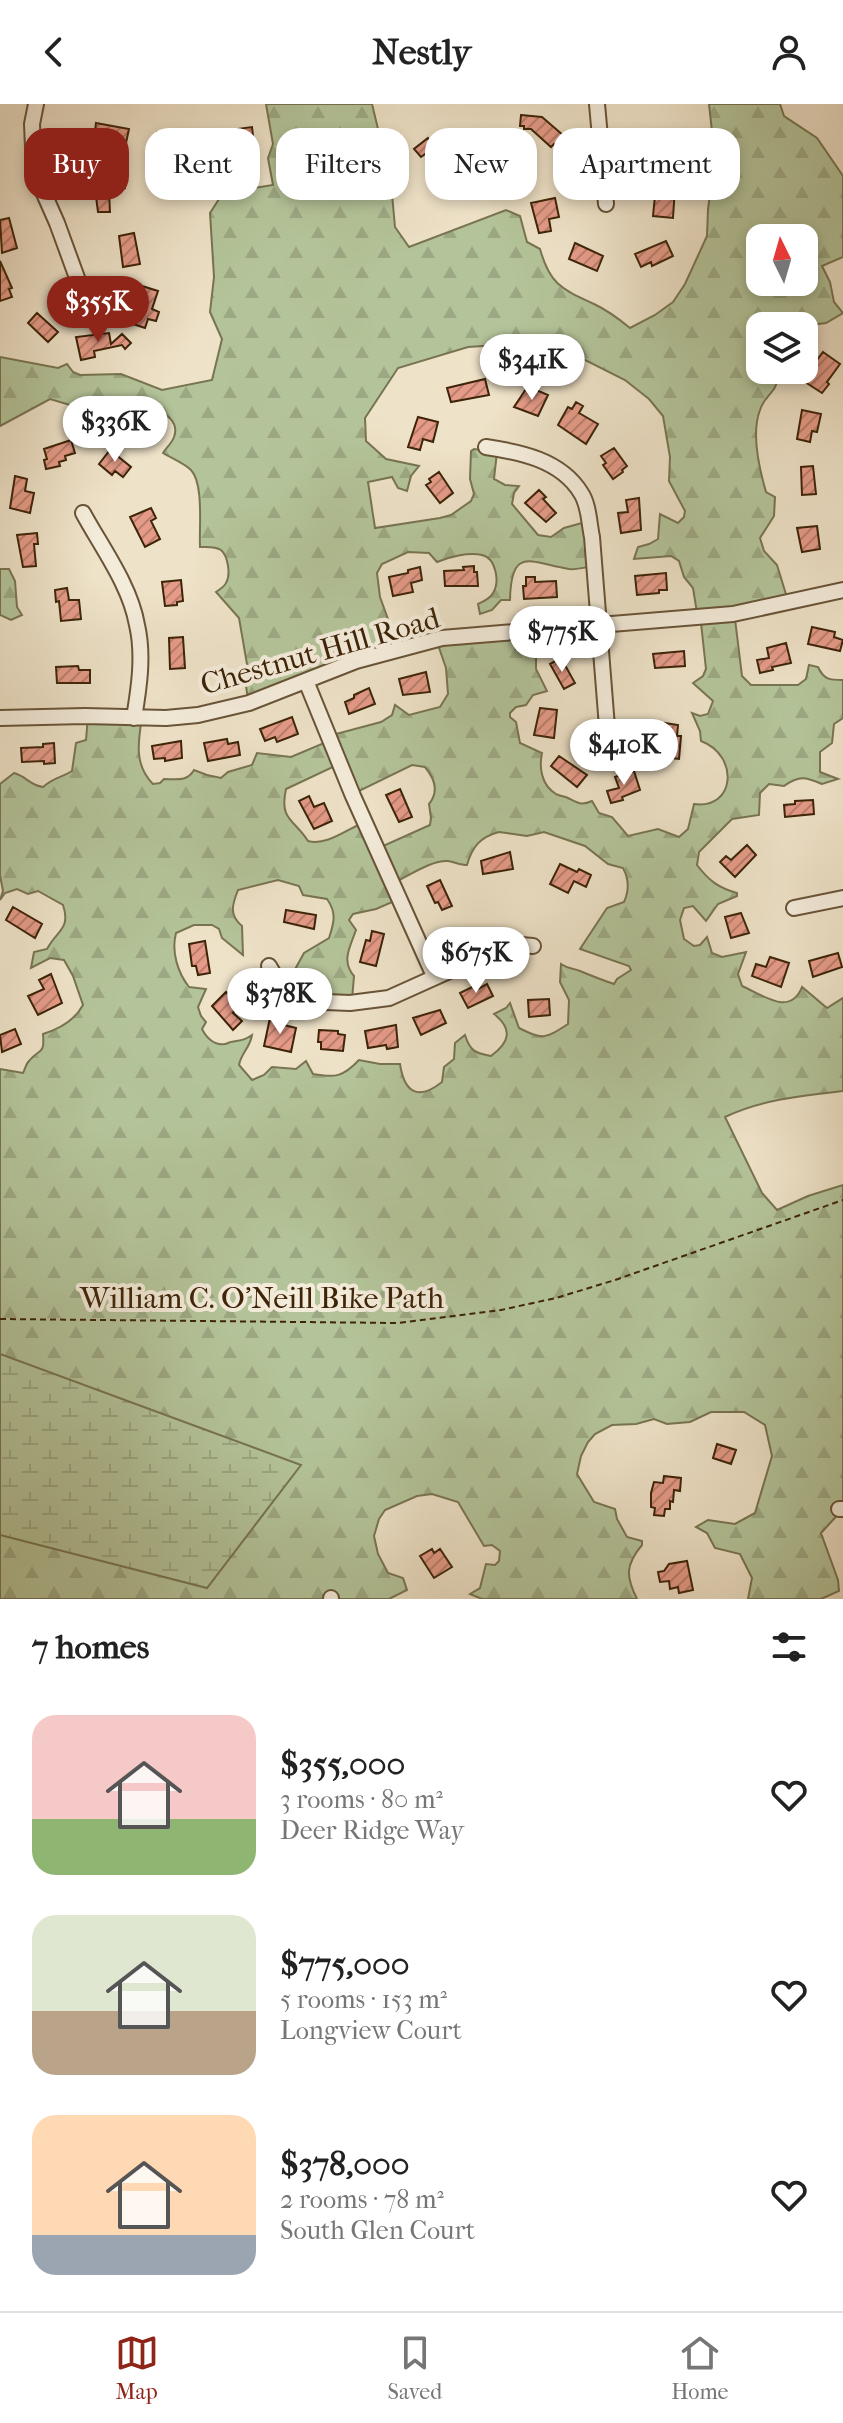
<!DOCTYPE html>
<html lang="en">
<head>
<meta charset="utf-8">
<style>
	body { margin:0; font-family:"IM FELL French Canon",serif; background:#f2f2f2; color:#222; height:100vh; display:flex; flex-direction:column; font-size:30px; white-space:nowrap }
	* { box-sizing:border-box; margin:0 }
	p { font-size:26px; color:#767676 }
	.icon { flex:none; width:44px; height:44px; fill:none; stroke:currentColor; stroke-width:2; stroke-linecap:round; stroke-linejoin:round }
	.map { position:relative; height:1495px; overflow:hidden }
	.details { display:flex; flex-direction:column; background:#fff; flex:1 }
	.details>* { flex:none }
	.top-card { position:absolute; left:24px; top:24px; width:796px; height:72px; display:flex; gap:16px }
	.needle { width:52px; rotate:355deg }
	.controls { position:absolute; left:746px; top:120px; display:grid; gap:16px }
	.controls a { display:grid; place-items:center; width:72px; height:72px; border-radius:16px; background:#fff; box-shadow:0 4px 12px #0003; font-size:40px }
	.price { position:absolute; translate:-50% -68px; padding:0 18px; border-radius:28px; background:#fff; color:#222; font-size:26px; line-height:52px; filter:drop-shadow(0 2px 4px #0008) }
	.price::after { content:''; position:absolute; left:50%; top:48px; width:24px; height:18px; margin-left:-12px; background:inherit; clip-path:polygon(0 0,100% 0,50% 100%) }
	.price.active { background:#8f2418; color:#fff }
	ul { padding:0; list-style:none }
	li { display:flex; align-items:center; gap:24px; height:200px; padding:0 32px }
	li span { display:grid; place-items:center; flex:none; width:224px; height:160px; border-radius:24px; color:#555 }
	li>.icon { margin-inline-start:auto }
	span .icon { width:96px; height:96px; fill:#fffc; stroke-width:1 }
	li b { font-size:34px }
	h2 { display:flex; justify-content:space-between; align-items:center; height:96px; padding:0 32px; font-size:34px }
	.chip { padding:0 28px; border-radius:24px; background:#fff; box-shadow:0 4px 12px #0003; font-size:28px; line-height:72px }
	.chip.active { background:#8f2418; color:#fff }
	header { display:flex; justify-content:space-between; align-items:center; height:104px; padding:0 32px; background:#fff; font-size:36px; font-weight:800 }
	.menu { display:flex; justify-content:space-around; align-items:center; height:112px; border-top:2px solid #e0e0e0; background:#fff; font-size:22px; color:#767676 }
	.menu a { display:grid; justify-items:center; gap:4px }
	.menu .active { color:#8f2418 }
	.map>svg:first-child { display:block }
	.forest { fill:url(#forest-firs); stroke:#787451; stroke-width:2; fill-rule:evenodd }
	.wetland { fill:url(#wetland-marsh); stroke:#787451; stroke-width:2 }
	.building { fill:url(#building-hatch); stroke:#3d2408; stroke-width:2 }
	.lines { fill:none; stroke-linecap:round; stroke-linejoin:round }
	.minor-casing { stroke:#695438; stroke-width:18 }
	.path { stroke:#3d2408; stroke-width:2; stroke-dasharray:6 4; stroke-linecap:butt }
	.minor { stroke:#f4ecdb; stroke-width:14 }
	.labels { text-anchor:middle; stroke-width:8; stroke-linejoin:round; paint-order:stroke }
	.street-label { font-size:30px; fill:#3d2408; stroke:#f4ecdb }
</style>
</head>
<body>
<header><svg class="icon" aria-label="back" viewBox="0 0 24 24"><path d="M15 5l-7 7 7 7"/></svg>Nestly<svg class="icon" aria-label="person" viewBox="0 0 24 24"><circle cx="12" cy="8" r="4"/><path d="M4 21q1-7 8-7t8 7"/></svg></header>
<div class="map">
<svg width="843" height="1495" viewBox="0 0 843 1495">
	<defs>
		<pattern id="forest-firs" width="22" height="20" patternUnits="userSpaceOnUse" patternTransform="scale(2)"><rect width="22" height="20" fill="#b4c49a"/><path d="M5 1l3.5 6h-7zM16 11l3.5 6h-7z" fill="#9ca883"/></pattern>
		<pattern id="wetland-marsh" width="20" height="14" patternUnits="userSpaceOnUse" patternTransform="scale(2)"><rect width="20" height="14" fill="#b4c49a"/><path d="M1 5h8M5 5V1M11 12h8M15 12V8" fill="none" stroke="#9ca883"/></pattern>
		<pattern id="building-hatch" width="6" height="6" patternUnits="userSpaceOnUse" patternTransform="scale(2)"><rect width="6" height="6" fill="#e59b88"/><path d="M-1 1l2-2M0 6l6-6M5 7l2-2" fill="none" stroke="#bb7e6d"/></pattern>
	</defs>
	<rect width="100%" height="100%" fill="#eee2c8"/>
	<filter id="stains"><feTurbulence type="fractalNoise" baseFrequency=".0025" numOctaves="4"/><feColorMatrix values="0 0 0 0 .2 0 0 0 0 .09 0 0 0 0 .02 0 0 0 .5 -.17"/></filter>
	<radialGradient id="worn" r=".72"><stop offset=".6" stop-color="#630" stop-opacity="0"/><stop offset="1" stop-color="#630" stop-opacity=".3"/></radialGradient>
	<path class="forest" d="M266 0H372L391 79 395 123 409 143 506 106 520 112 527 138 540 145C550 181 562 185 594 200 607 206 619 215 630 224L655 211 673 198 685 180 707 132 708 105 715 55 709 0H780L784 12 817 34 843 72V153L822 162 830 178 834 198 843 209 826 219 804 222H760V266L781 267C779 272 777 280 774 285 769 292 763 296 760 306 751 329 759 364 766 388L775 393 774 412 760 434 764 447 777 461 789 500 735 515 742 572 751 581H798L806 575 809 561 818 563C824 576 830 576 843 576V614L834 620 832 639 820 648V668L838 675 822 680C806 673 799 671 784 682L769 680 760 689 759 711 732 715 699 748 697 761C709 777 719 784 737 789V792L718 800 706 817 693 802 684 804 680 816 684 835 694 842 700 841 707 833 712 849 722 853 746 848 738 870 742 882C763 891 790 913 802 883L827 904 843 894V987C803 992 762 995 725 1013L762 1089 777 1106 808 1092 843 1081V1405L821 1429 838 1476 839 1487 821 1495H748L752 1474 740 1450 715 1444 707 1429 696 1423 708 1416 735 1420 755 1409 772 1352 765 1321 744 1308H711L690 1318 667 1320 654 1315 636 1320 612 1321 595 1330 588 1338 581 1352 577 1370 594 1398 615 1405 617 1415 627 1433 642 1437V1441C625 1461 626 1473 637 1495H482L470 1490 480 1484 486 1460 495 1461 499 1457 500 1447 492 1441 484 1442 458 1398 432 1390 417 1392 385 1406 379 1415 374 1432 378 1450 388 1469 403 1474 407 1486 389 1495H0V965L23 969C25 965 26 960 29 957 39 944 45 952 43 930 59 925 75 916 83 901L73 872 64 856 50 854 31 864 34 848 47 845C57 826 71 825 63 801L38 787 28 790 17 785 5 789 0 796 3 787 0 771V680L14 669C26 672 29 681 43 683 54 673 61 674 72 667L76 639 86 636 88 612 142 613C138 638 134 661 153 680L160 679 164 675C177 675 187 678 194 666L207 671 221 674 228 668 252 661 257 649 291 653 329 637 332 631 381 618 392 611 395 601 409 611 440 603 448 590 446 564 437 538 536 530V565L547 587 533 591 526 601 516 603 510 609V613L516 618 520 639 542 649C539 663 541 681 556 690 557 691 566 693 568 694 578 699 581 702 592 697L599 709 612 713 628 732 658 725 679 733 688 725 694 700C735 706 740 652 701 637L700 627 692 609 700 612 708 610 713 597 693 579 703 572 706 565 701 519 698 515 693 484 684 473 679 457 671 452 634 455 638 443 649 440 658 435 660 410 678 419 684 413 685 407 669 377 670 353 663 312 649 295 625 276 577 252 568 238 539 231 529 239 468 243 398 264 365 314 366 337 386 355 419 362 411 372 407 387 398 384 392 373 368 378 375 424 440 414 451 411 471 397 474 390 470 375 471 347 474 345 497 348 494 375 505 381 519 382 514 389 512 400 538 431 551 433 564 424 589 417 594 462C586 463 577 466 569 465 531 459 511 441 510 496H501L492 506 480 510 478 500C484 497 490 495 493 489 500 478 496 454 482 451 468 448 449 453 437 458L429 449 408 448 382 460 377 469 380 493 388 515 383 522 384 546 248 596 244 568 248 566 239 514 216 488C219 486 225 482 226 479 231 471 228 452 221 446 215 442 207 443 200 443 199 423 204 380 191 366 184 359 171 354 163 349 166 344 172 339 174 333 184 306 133 298 116 295L100 310 50 295 0 322V253L58 264 67 260 73 268 80 271 121 270 162 286 212 276 222 235 210 208 214 173 210 109 223 89 273 81 268 54 273 40ZM760 134H804V178H760ZM339 660 355 689 412 661 425 663C435 675 439 688 429 700L431 714 430 721 381 743 365 718C347 725 327 742 308 737 294 715 279 716 286 685ZM499 728 527 732 544 728 585 742 608 760 623 764C629 775 629 787 624 798L607 804 580 845 629 862 631 866 617 875 614 880C602 876 592 872 580 867 573 864 568 865 561 860L560 878 569 896 568 920C545 935 543 936 519 924L510 899 506 904 494 910C513 925 510 938 491 952 475 949 470 947 465 931L455 939 454 955 444 963 442 978C417 998 404 987 400 960H380L359 956C343 973 335 974 313 970L306 957 296 965 272 963 264 971 252 976 239 961C241 949 250 944 252 931 243 937 241 936 231 938 229 938 227 940 225 940 214 942 206 933 202 925L206 918 201 912 198 903 206 885 189 883C178 869 171 848 176 829L194 821H212L219 825 222 834 243 851 242 822C229 811 232 801 238 786L278 776 299 782 303 791 327 795C337 809 334 819 329 834L304 849 287 880 346 897 352 896 354 872C341 857 350 843 356 826L349 816 353 810 376 805 397 796 393 779C409 772 431 756 448 757 455 758 460 761 467 761 472 743 480 733 499 728Z
		M0 465H9L15 477 17 503 22 511 11 516 0 511Z"/>
	<path class="wetland" d="M0 1250 301 1361 207 1484 0 1431Z"/>
	<path class="building" d="M521 11 542 13 571 38 562 48 554 40 551 43 531 25H524V22H520Z
		M96 19 129 25 126 39 105 36 103 44 93 43Z
		M252 23 254 40 216 44 214 28Z
		M157 28 194 30V44H185V52H175V44H157Z
		M646 29 650 60 633 62 631 30Z
		M428 34 435 43 421 53 414 45Z
		M458 45 466 63 445 75 435 55Z
		M124 68 125 84 111 85 109 88 110 108H98L93 69Z
		M656 82 675 83 673 114 653 112Z
		M555 94 559 113 549 115 551 127 539 129 531 99Z
		M9 114 17 144 2 149 0 116Z
		M134 129 140 160 123 163 119 132Z
		M666 137 673 152 652 162 651 158 641 163 635 150Z
		M575 139 603 152 597 167 569 155Z
		M0 157 12 184 9 185 12 193 0 197Z
		M142 182 158 187 152 205 159 208 156 217 148 215 145 224 130 219Z
		M37 209 58 228 48 238 28 219Z
		M109 229 111 240 122 230 131 239 125 245 122 241 94 247 95 253 81 256 76 233Z
		M823 248 840 260 827 278 829 280 822 289 802 276Z
		M485 275 489 291 451 298 447 284Z
		M526 285 533 288 534 285 548 291 538 312 514 303Z
		M576 298 583 302 579 309 598 320 586 340 558 321 568 303 572 305Z
		M802 306 821 310 817 328 812 327 810 338 797 335Z
		M418 313 438 318 433 338 423 335 420 346 408 343Z
		M71 336 75 349 65 352 66 356 59 358 60 362 46 365 44 356 47 355 44 345Z
		M614 344 627 362 622 366 623 368 613 375 603 361 606 359 601 352Z
		M110 346 131 363 123 373 115 367 112 371 99 360Z
		M813 362 816 390 802 391 801 363Z
		M439 368 453 389 440 399 426 381 431 378 429 375Z
		M15 372 27 375 25 387 34 389 30 409 10 404Z
		M539 386 546 393 543 395 556 409 546 418 525 399Z
		M639 394 641 426 621 429 618 409 628 408 626 396Z
		M151 404 156 414 151 417 160 435 145 443 130 413Z
		M817 422 820 445 802 448 797 424Z
		M37 429 38 440H34L36 462 23 463 17 431Z
		M474 462V468H477L478 482H445L444 467 464 466 463 463Z
		M420 463 422 476 411 479 413 488 393 492 389 473 408 469V466Z
		M666 469 667 486H659V489L637 491 635 472Z
		M526 473H535V478L556 477 557 493 524 495 523 482H526Z
		M181 476 183 497 177 498V501L165 502 162 478Z
		M67 484 69 496H79L81 515 61 517 59 497 56 498 55 486Z
		M812 523 835 528 834 533 843 536 840 547 808 540Z
		M183 533 185 564 170 565 169 534Z
		M786 539 791 559 772 563 773 566 760 569 757 556 769 554 767 544Z
		M684 547 685 562 655 564 653 550Z
		M561 554 575 579 564 585 550 560Z
		M78 562 79 566H90V579H57L56 563Z
		M426 568 430 588 403 591 399 575Z
		M369 584 375 600 349 610 345 598 354 594V591Z
		M540 604 557 606 554 634 534 631Z
		M292 613 298 630 277 638 275 633 265 637 260 625Z
		M665 619 678 621 677 632H681L679 655 663 653Z
		M227 635 228 640 238 638 240 651 208 657 204 639Z
		M181 637 182 654 165 657V654L154 655 152 642Z
		M54 639 55 659 44 660V657L22 658 21 644 43 643V640Z
		M559 652 587 671 577 683 551 662Z
		M634 667 640 686 622 693 623 696 611 699 607 687 619 684 615 673Z
		M400 685 412 713 399 718 386 691Z
		M309 692 314 703 324 699 332 717 314 725 299 697Z
		M813 696 814 710 785 713 784 701 795 700V697Z
		M747 741 756 751 735 773 720 758 726 752 731 756Z
		M510 748 513 765 483 770 481 757Z
		M560 760 577 768 579 765 591 771 586 783 574 777 568 789 550 780Z
		M440 776 452 802 442 806 438 798 435 799 427 782Z
		M13 803 42 820 35 834 6 816Z
		M286 806 316 811 314 825 284 818Z
		M741 809 749 829 731 834 725 813Z
		M372 827 384 830 376 862 360 858 366 836 370 837Z
		M205 837 210 869 198 871 196 862H192L189 840Z
		M838 849 842 863 813 873 809 857Z
		M770 853 789 859 781 883 752 872 756 860 766 863Z
		M51 870 62 899 38 911 28 892 44 885 39 876Z
		M487 880 493 892 468 904 460 889 476 881 478 885Z
		M226 888 240 901 233 909 242 917 233 926 212 902Z
		M549 895 550 911 529 913 528 896Z
		M440 906 446 919 421 931 413 914Z
		M270 914 281 917 280 920 296 924 291 948 264 942Z
		M396 921 398 943 387 945 386 941 368 944 365 927Z
		M15 925 21 940 2 948 0 931Z
		M319 926 338 927V930L345 931 343 947 321 945V938H318Z
		M717 1340 736 1346 731 1360 713 1354Z
		M664 1372 681 1374 680 1387 674 1386 673 1398 670 1397V1405H665L664 1412 654 1411 655 1404 651 1403V1389L654 1378 663 1379Z
		M432 1445 434 1449 440 1445 452 1463 434 1474 420 1452Z
		M687 1457 693 1486 679 1489 678 1483 670 1485 669 1477 660 1478 658 1468 664 1467 669 1460Z"/>
	<g class="lines">
		<g class="minor-casing">
			<path id="minor" d="M36 0 32 20 34 67 57 119 80 182
				M597 0 606 100
				M486 343C520 348 561 356 581 389 589 401 589 419 592 433L607 623
				M83 409C102 444 130 481 137 521 144 551 139 584 134 614
				M306 577 353 692 434 872
				M0 614 85 612 166 614 198 611 249 599 356 557 442 534 733 510 843 486
				M794 804 843 794
				M269 862 276 874 301 891 326 898 350 899 389 894 509 840 533 842
				M839 1405H843
				M331 1494V1495"/>
		</g>
		<path class="path" d="M0 1215 398 1219 501 1206 556 1194 615 1176 843 1096"/>
		<use href="#minor" class="minor"/>
	</g>
	<g class="labels">
		<g class="street-label">
			<text transform="translate(320 547) rotate(-16)" y="10">Chestnut Hill Road</text>
			<text x="262" y="1204">William C. O'Neill Bike Path</text>
		</g>
	</g>
	<rect width="100%" height="100%" filter="url(#stains)"/>
	<rect width="100%" height="100%" fill="url(#worn)"/>
</svg>
<div class="controls">
<a><svg class="needle" viewBox="-14 -14 28 28"><path d="M0-13l5 13h-10z" fill="#e53935"/><path d="M0 13l5-13h-10z" fill="#767676"/></svg></a>
<a><svg class="icon" aria-label="layers" viewBox="0 0 24 24"><path d="M12 4l9 5-9 5-9-5zM3 14l9 5 9-5"/></svg></a>
</div>
<b class="price active" style="left:98px;top:240px">$355K</b>
<b class="price" style="left:532px;top:298px">$341K</b>
<b class="price" style="left:115px;top:360px">$336K</b>
<b class="price" style="left:562px;top:570px">$775K</b>
<b class="price" style="left:624px;top:683px">$410K</b>
<b class="price" style="left:476px;top:891px">$675K</b>
<b class="price" style="left:280px;top:932px">$378K</b>
<div class="top-card">
<a class="chip active">Buy</a>
<a class="chip">Rent</a>
<a class="chip">Filters</a>
<a class="chip">New</a>
<a class="chip">Apartment</a>
</div>
</div>
<section class="details">
<h2>7 homes<svg class="icon" aria-label="filters" viewBox="0 0 24 24"><path d="M4 7h16M4 17h16"/><circle cx="9" cy="7" r="2"/><circle cx="15" cy="17" r="2"/></svg></h2>
<ul>
<li><span style="background:linear-gradient(#f6c9c9 65%,#8fb573 0)"><svg class="icon" aria-label="home" viewBox="0 0 24 24"><path d="M3 11l9-7 9 7M6 9v11h12V9"/></svg></span><div><b>$355,000</b><p>3 rooms · 80 m²</p><p>Deer Ridge Way</p></div><svg class="icon" aria-label="heart" viewBox="0 0 24 24"><path d="M12 20l-8-8c-3-5 5-10 8-4 3-6 11-1 8 4z"/></svg></li>
<li><span style="background:linear-gradient(#dfe7d0 60%,#b9a48a 0)"><svg class="icon" aria-label="home" viewBox="0 0 24 24"><path d="M3 11l9-7 9 7M6 9v11h12V9"/></svg></span><div><b>$775,000</b><p>5 rooms · 153 m²</p><p>Longview Court</p></div><svg class="icon" aria-label="heart" viewBox="0 0 24 24"><path d="M12 20l-8-8c-3-5 5-10 8-4 3-6 11-1 8 4z"/></svg></li>
<li><span style="background:linear-gradient(#ffd9b3 75%,#9aa5b1 0)"><svg class="icon" aria-label="home" viewBox="0 0 24 24"><path d="M3 11l9-7 9 7M6 9v11h12V9"/></svg></span><div><b>$378,000</b><p>2 rooms · 78 m²</p><p>South Glen Court</p></div><svg class="icon" aria-label="heart" viewBox="0 0 24 24"><path d="M12 20l-8-8c-3-5 5-10 8-4 3-6 11-1 8 4z"/></svg></li>
</ul>
</section>
<nav class="menu">
<a class="active"><svg class="icon" aria-label="map" viewBox="0 0 24 24"><path d="M3 6l6-2 6 2 6-2v14l-6 2-6-2-6 2zM9 4v14M15 6v14"/></svg>Map</a>
<a><svg class="icon" aria-label="saved" viewBox="0 0 24 24"><path d="M7 4h10v16l-5-4-5 4z"/></svg>Saved</a>
<a><svg class="icon" aria-label="home" viewBox="0 0 24 24"><path d="M3 11l9-7 9 7M6 9v11h12V9"/></svg>Home</a>
</nav>
</body>
</html>
